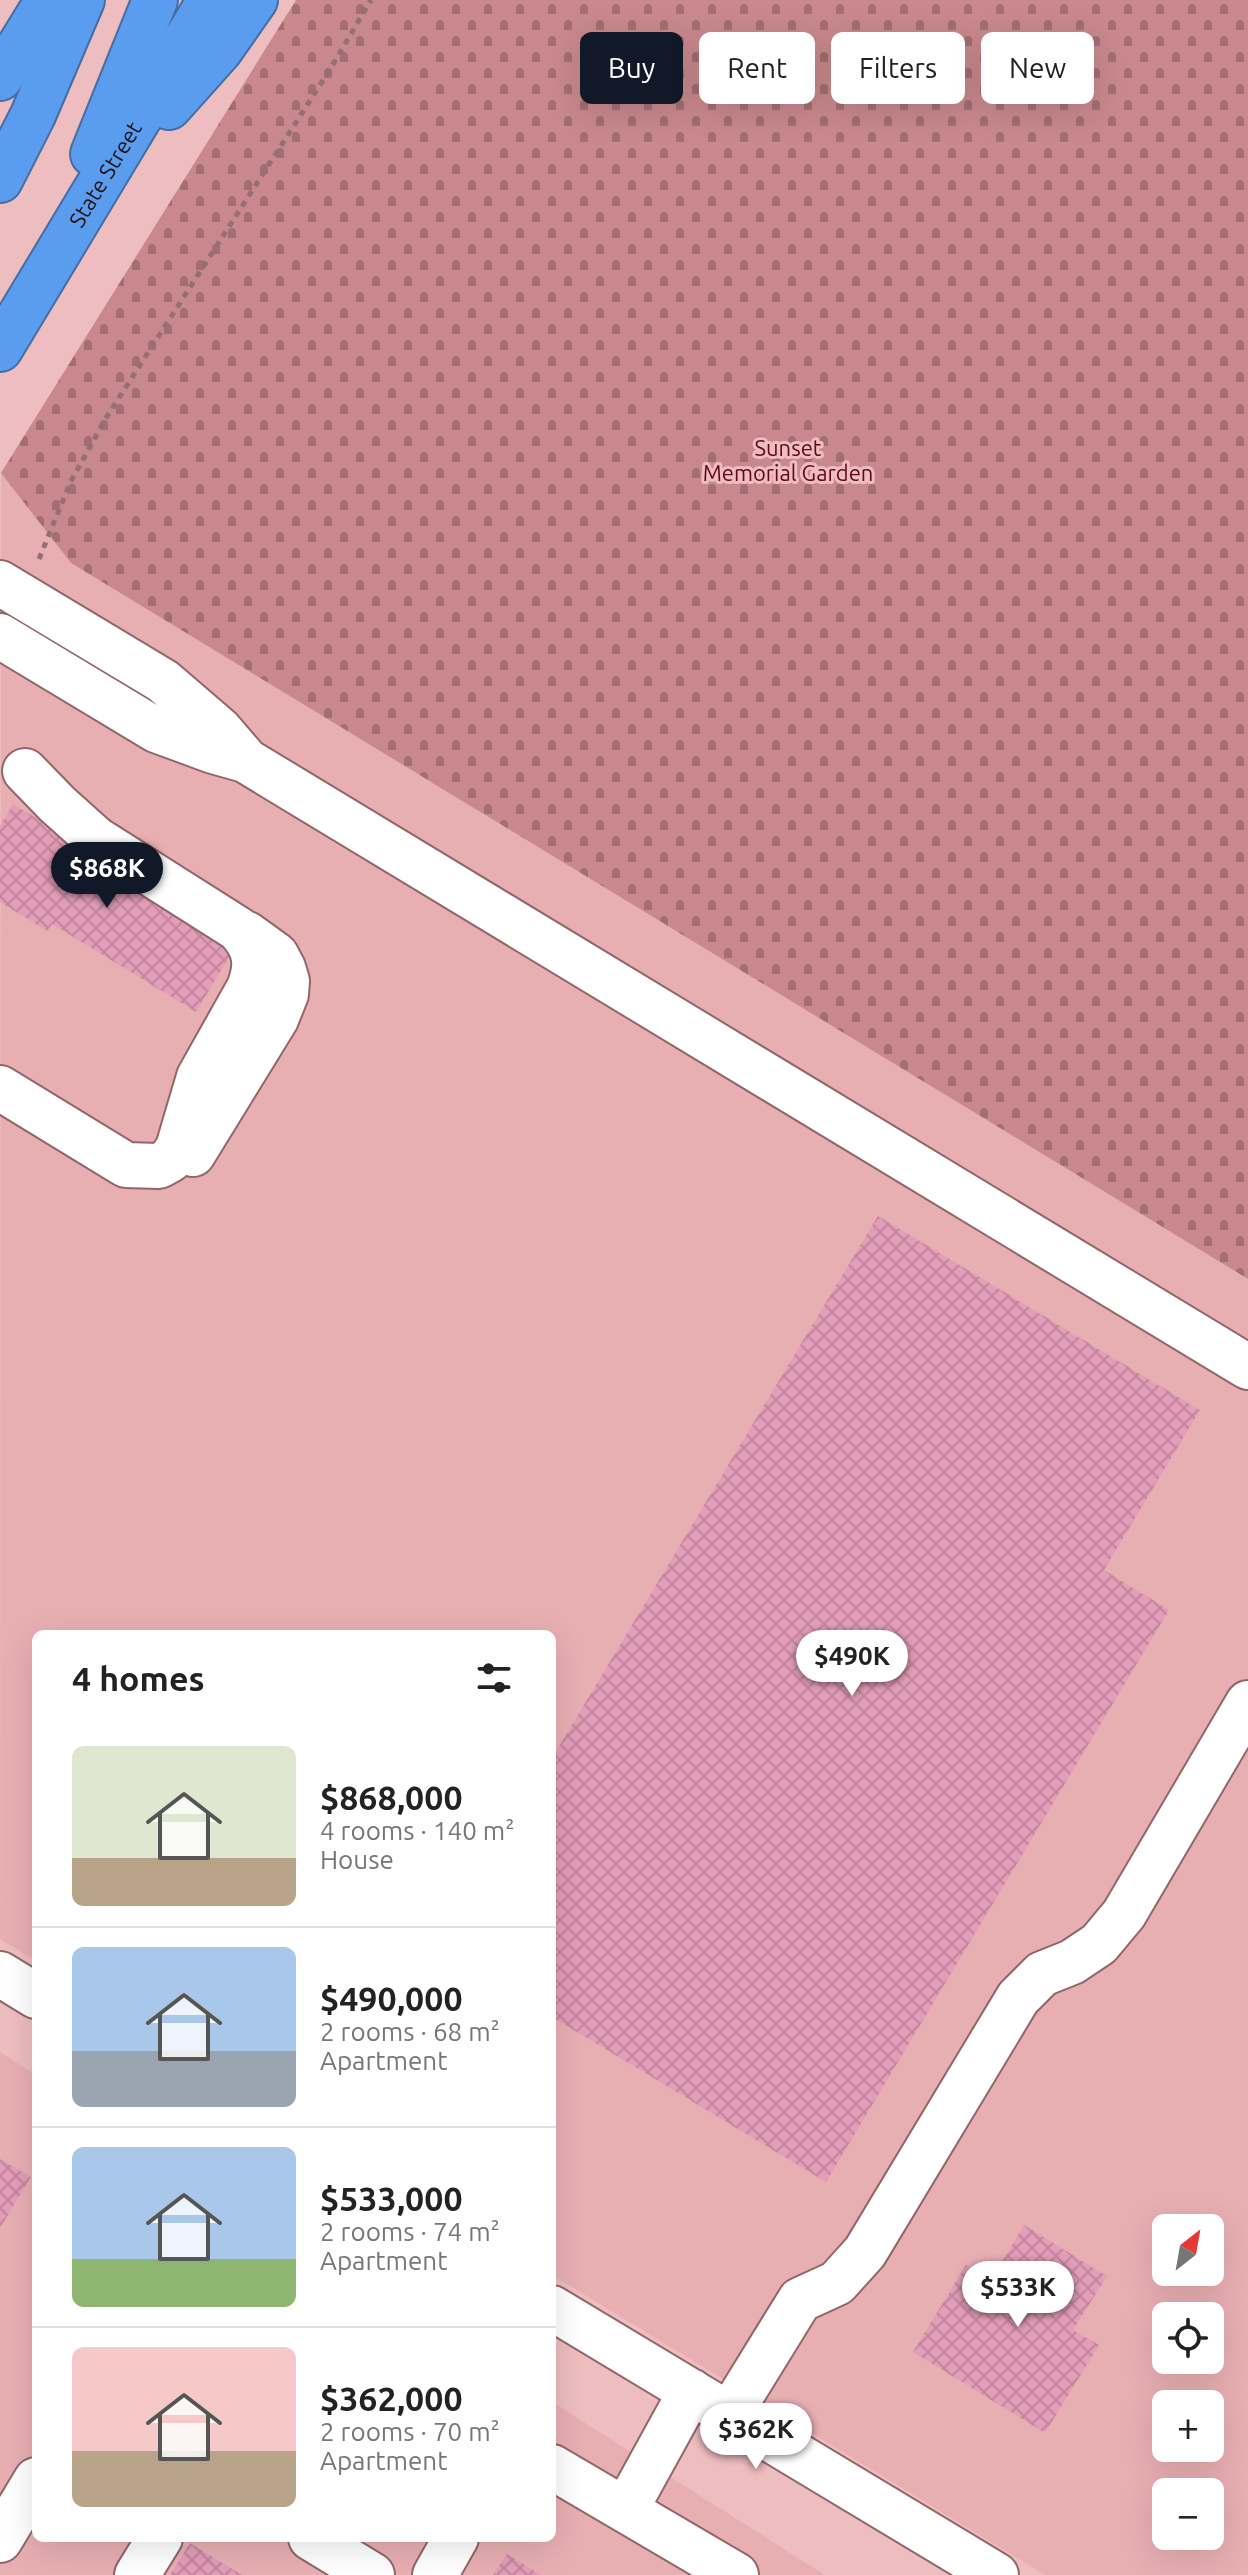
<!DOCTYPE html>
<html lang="en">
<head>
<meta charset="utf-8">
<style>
	body { margin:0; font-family:Ubuntu,sans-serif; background:#f2f2f2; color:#222; height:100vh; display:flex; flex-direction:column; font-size:30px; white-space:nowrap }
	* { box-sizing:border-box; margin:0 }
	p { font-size:26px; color:#767676 }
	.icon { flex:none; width:44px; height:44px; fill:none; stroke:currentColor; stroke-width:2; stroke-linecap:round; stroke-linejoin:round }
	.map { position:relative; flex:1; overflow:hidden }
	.drawer { position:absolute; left:32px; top:1630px; width:524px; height:912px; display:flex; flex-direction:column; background:#fff; border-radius:12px; box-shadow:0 8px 32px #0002 }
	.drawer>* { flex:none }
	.top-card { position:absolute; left:580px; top:32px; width:548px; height:72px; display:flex; gap:16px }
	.needle { width:52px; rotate:31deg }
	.fabs { position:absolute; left:1152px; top:2214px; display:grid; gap:16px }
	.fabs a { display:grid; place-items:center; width:72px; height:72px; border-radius:12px; background:#fff; box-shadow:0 8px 32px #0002; font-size:40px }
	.price { position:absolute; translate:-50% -68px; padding:0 18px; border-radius:28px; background:#fff; color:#222; font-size:26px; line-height:52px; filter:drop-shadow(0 2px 4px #0008) }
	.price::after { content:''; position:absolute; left:50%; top:48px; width:24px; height:18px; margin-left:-12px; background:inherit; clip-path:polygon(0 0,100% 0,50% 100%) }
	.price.selected { background:#111827; color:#fff }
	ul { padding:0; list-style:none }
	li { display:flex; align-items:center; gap:24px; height:200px; padding:0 40px }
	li+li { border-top:2px solid #e0e0e0 }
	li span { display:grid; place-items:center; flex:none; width:224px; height:160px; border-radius:12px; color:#555 }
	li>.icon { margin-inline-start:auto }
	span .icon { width:96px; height:96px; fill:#fffc; stroke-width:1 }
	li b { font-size:34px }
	h2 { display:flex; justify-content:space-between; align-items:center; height:96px; padding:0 40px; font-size:34px }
	.pill { padding:0 28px; border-radius:12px; background:#fff; box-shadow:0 8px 32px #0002; font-size:28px; line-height:72px }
	.pill.selected { background:#111827; color:#fff }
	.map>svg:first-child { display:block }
	.built { fill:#e8afb3; fill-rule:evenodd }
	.cemetery { fill:url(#cemetery-stones) }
	.building { fill:url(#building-cross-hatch) }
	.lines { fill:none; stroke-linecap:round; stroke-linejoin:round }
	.minor-casing { stroke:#926669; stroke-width:48 }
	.highway-casing { stroke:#466ca2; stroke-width:48 }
	.path { stroke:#937073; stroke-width:5; stroke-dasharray:6 6; stroke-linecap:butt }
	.minor { stroke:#fff; stroke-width:44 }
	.highway { stroke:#5a9def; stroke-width:44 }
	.labels { text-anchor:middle; stroke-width:6; stroke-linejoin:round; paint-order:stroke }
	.street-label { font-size:22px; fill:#221112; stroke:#eebdc0 }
	.park-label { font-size:22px; fill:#61061e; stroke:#eebdc0 }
</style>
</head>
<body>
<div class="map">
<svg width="1248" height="2575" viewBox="0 0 1248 2575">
	<defs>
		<pattern id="cemetery-stones" width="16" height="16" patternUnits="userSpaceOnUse" patternTransform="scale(2)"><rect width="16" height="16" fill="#c8888d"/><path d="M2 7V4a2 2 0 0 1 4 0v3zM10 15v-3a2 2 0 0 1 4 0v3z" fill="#a26e72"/></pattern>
		<pattern id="building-cross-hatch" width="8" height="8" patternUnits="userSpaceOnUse" patternTransform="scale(2)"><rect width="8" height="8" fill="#e39db8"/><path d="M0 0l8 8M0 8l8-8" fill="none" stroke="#c2869d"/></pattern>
	</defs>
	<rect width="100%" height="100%" fill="#eebdc0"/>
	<path class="built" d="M1 473 71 563 1248 1279V2575H1045L552 2275V1634H36V1961L0 1939ZM1166 2228H1210V2272H1166ZM1166 2316H1210V2360H1166ZM1166 2404H1210V2448H1166ZM1166 2492H1210V2536H1166Z
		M0 2052 36 2075V2538H552V2402L825 2575H0Z"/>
	<path class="cemetery" d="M296 0H1248V1279L71 563 1 473Z"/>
	<path class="building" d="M13 804 190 911 235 947 196 1012 52 924 47 931 0 902V826Z
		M878 1216 1200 1410 1104 1570 1169 1610 826 2182 552 2017V1758Z
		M0 2159 31 2177 0 2228Z
		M1024 2225 1107 2276 1073 2330 1099 2345 1045 2433 913 2352 966 2265 991 2280Z
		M190 2543 242 2575H170Z
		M507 2554 541 2575H493Z"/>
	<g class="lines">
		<g class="minor-casing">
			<path id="minor" d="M0 583 163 681 220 730 244 758
				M0 636 156 730 213 751 245 760 1248 1367
				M0 1088 126 1165 159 1166 170 1160 178 1148 199 1077 249 988C258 964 256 948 238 929L96 839 57 804 25 771
				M193 1154 276 1019 286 994 287 981 283 968 276 955 247 934
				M0 1974 36 1996
				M552 2308 996 2575
				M729 2415 800 2300 837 2283 865 2252 1018 1998 1042 1974 1072 1962 1099 1944 1124 1914 1248 1703
				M552 2467 736 2575
				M626 2509 691 2391
				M311 2538 372 2575
				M0 2540 36 2480
				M137 2575 160 2538
				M435 2575 456 2538"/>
		</g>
		<g class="highway-casing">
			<g id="highway">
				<path d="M0 78 48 0"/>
				<path d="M169 107 220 50 255 0"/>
				<path d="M93 154 155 0"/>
				<path d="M0 180 33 115 82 0"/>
				<path id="s1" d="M0 349 210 0"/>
			</g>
		</g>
		<path class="path" d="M39 559 70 483 106 418 329 71 371 0"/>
		<use href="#minor" class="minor"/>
		<use href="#highway" class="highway"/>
	</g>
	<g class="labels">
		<g class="street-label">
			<text dy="8" stroke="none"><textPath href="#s1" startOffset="204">State Street</textPath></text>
		</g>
		<g class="park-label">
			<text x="788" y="456">Sunset<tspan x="788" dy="25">Memorial Garden</tspan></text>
		</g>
	</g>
</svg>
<div class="fabs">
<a><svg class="needle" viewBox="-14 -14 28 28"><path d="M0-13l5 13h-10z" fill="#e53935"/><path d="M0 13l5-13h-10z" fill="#767676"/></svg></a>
<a><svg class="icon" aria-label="locate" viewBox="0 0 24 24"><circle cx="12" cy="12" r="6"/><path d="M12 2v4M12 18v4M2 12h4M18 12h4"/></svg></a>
<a>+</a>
<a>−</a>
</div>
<b class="price selected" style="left:107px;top:910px">$868K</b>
<b class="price" style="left:852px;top:1698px">$490K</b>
<b class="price" style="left:1018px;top:2329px">$533K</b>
<b class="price" style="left:756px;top:2471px">$362K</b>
<div class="top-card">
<a class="pill selected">Buy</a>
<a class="pill">Rent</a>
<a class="pill">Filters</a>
<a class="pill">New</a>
</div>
<section class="drawer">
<h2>4 homes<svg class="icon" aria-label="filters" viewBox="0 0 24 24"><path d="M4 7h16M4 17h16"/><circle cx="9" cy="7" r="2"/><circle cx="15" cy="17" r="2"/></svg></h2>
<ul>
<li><span style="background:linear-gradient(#dfe7d0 70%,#b9a48a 0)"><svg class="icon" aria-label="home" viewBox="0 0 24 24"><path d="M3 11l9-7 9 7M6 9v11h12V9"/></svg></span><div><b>$868,000</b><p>4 rooms · 140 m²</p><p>House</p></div></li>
<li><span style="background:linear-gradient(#a9c7e8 65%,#9aa5b1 0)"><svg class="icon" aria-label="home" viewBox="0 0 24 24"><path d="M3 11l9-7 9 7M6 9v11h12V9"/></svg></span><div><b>$490,000</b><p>2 rooms · 68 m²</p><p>Apartment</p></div></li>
<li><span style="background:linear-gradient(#a9c7e8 70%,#8fb573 0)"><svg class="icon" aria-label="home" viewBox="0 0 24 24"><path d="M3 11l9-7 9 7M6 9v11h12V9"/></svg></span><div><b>$533,000</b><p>2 rooms · 74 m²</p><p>Apartment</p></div></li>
<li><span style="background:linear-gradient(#f6c9c9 65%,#b9a48a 0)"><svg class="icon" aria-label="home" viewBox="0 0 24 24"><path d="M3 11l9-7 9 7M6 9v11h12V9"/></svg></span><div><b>$362,000</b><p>2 rooms · 70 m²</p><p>Apartment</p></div></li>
</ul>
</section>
</div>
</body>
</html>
